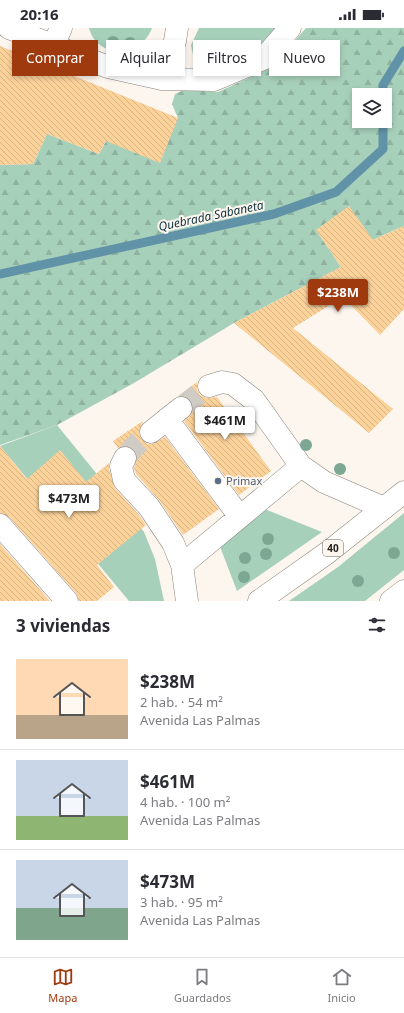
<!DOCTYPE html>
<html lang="es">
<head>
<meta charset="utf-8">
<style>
	body { margin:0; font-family:"Noto Sans",sans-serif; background:#f2f2f3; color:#2b2b33; height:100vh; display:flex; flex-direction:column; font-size:15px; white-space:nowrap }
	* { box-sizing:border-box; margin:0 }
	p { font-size:13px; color:#7c7c81 }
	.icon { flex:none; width:22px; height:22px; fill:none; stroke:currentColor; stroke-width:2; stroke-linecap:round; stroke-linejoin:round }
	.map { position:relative; height:573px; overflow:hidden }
	.drawer { display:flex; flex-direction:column; background:#fff; flex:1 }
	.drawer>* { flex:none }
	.banner { position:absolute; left:12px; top:12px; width:380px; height:36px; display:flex; gap:8px }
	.tools { position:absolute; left:352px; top:60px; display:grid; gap:8px }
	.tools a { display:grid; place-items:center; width:40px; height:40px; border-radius:0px; background:#fff; box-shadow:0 2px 6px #0003; font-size:20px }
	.price { position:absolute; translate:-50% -34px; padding:0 9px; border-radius:4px; background:#fff; color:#222; font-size:13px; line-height:26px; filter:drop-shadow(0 1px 2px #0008) }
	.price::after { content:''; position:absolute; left:50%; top:24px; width:12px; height:9px; margin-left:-6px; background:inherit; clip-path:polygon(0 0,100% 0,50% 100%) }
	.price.selected { background:#9f390e; color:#fff }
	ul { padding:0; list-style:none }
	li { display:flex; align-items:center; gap:12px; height:100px; padding:0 16px }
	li+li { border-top:1px solid #e1e1e2 }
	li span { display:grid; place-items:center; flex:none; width:112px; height:80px; border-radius:0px; color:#555 }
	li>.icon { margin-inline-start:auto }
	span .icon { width:48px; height:48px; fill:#fffc; stroke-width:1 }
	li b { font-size:17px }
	h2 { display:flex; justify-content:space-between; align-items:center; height:48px; padding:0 16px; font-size:17px }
	.tag { padding:0 14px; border-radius:0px; background:#fff; box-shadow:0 2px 6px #0003; font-size:14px; line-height:36px }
	.tag.selected { background:#9f390e; color:#fff }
	.status { display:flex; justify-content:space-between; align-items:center; height:28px; padding:0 20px; background:#fff; direction:ltr }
	.status svg { height:11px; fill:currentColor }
	.tab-bar { display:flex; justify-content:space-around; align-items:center; height:56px; border-top:1px solid #e1e1e2; background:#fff; font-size:11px; color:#7c7c81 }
	.tab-bar a { display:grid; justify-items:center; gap:2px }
	.tab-bar .selected { color:#9f390e }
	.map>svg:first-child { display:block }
	.green { fill:#a7d0bb }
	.forest { fill:url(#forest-firs); fill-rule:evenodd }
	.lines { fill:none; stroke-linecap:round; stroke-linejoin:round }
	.stream { stroke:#6193a8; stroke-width:9 }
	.building { fill:url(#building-back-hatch) }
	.minor-tunnel { stroke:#d0cbc4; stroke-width:22; stroke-dasharray:22 11; stroke-linecap:butt }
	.minor-casing { stroke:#88827b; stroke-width:23 }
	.major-casing { stroke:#88827b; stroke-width:23 }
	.minor { stroke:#fff; stroke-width:22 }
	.major { stroke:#fff; stroke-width:22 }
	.tree { fill:#7ba793 }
	.service-dot { fill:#5c6f8a; stroke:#fcf6ee; stroke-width:1.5 }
	.labels { text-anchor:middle; stroke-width:4; stroke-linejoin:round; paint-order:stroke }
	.shield { fill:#fcf6ee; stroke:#63605b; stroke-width:1 }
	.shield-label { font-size:10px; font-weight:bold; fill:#211f1c }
	.service-label { font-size:11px; fill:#4e5e75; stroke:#fcf6ee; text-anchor:start }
	.water-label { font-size:12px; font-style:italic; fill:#123442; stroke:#fcf6ee }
</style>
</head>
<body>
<div class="status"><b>20:16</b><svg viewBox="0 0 49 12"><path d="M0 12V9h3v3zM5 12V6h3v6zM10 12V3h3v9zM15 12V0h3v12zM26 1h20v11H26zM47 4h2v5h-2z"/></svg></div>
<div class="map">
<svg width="404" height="573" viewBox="0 0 404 573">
	<defs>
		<pattern id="forest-firs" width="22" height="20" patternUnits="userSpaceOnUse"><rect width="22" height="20" fill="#a7d0bb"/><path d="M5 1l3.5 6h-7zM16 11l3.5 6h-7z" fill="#8fb2a0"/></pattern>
		<pattern id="building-back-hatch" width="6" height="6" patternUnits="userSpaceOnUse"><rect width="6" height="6" fill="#fcd29b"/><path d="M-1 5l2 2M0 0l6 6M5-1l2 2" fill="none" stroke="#d8b485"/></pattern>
	</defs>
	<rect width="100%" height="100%" fill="#fcf6ee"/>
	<path class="green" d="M89 0H152C142 29 97 32 89 0Z
		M199 0H276L257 20 220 37 208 38 199 34 193 27 191 17Z
		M57 397 144 504 155 531 164 573H129L0 418Z
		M262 480 322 504 237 563 219 516Z
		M404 485V542L365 573H289L338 539Z"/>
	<path class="forest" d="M306 0H404V206L399 200 373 212 316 202 341 239 234 295 134 355 57 397 0 417V137L33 136 47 106 99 126 106 113 178 90 172 76 175 66 184 62 218 64 272 39ZM359 67H385V93H359Z"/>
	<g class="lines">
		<path class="stream" d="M383 67V57L404 23
			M0 246 274 186 336 164 383 121V93"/>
	</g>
	<path class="building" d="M0 18 178 90 160 135 106 113 99 126 47 106 33 136 0 137Z
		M349 178 373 212 404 198V281L380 307 343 269 293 300 393 381 369 405 234 295 341 239 316 202Z
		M197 354V361L200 367 207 370 217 369 271 443 239 467 184 393 192 385 193 378 190 372 186 369 179 368Z
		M143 393 139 405 142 412 147 416H152L165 409 219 481 183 507 159 472 136 446 134 440 137 430 135 423 130 419 125 418 118 420 113 413Z
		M0 418 27 451 60 422 86 454 109 435V441L115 460 139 487 146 497 97 537 114 559 97 573H79L76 565 9 489 0 485Z
		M0 516 50 573H0Z"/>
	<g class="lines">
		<path class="minor-tunnel" d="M181 380 209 358
			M125 430 134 419 151 404"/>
		<g class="minor-casing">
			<path id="minor" d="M9 0 108 39 162 51 214 52 263 31 290 0
				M53 18 61 0
				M162 51 175 13 177 0
				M209 358 222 354 233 356 254 372 301 438 324 454 384 480
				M167 391 240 489
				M151 404 181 380
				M125 430 121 438 124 452 149 479 173 515 182 537 187 573
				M0 497 67 573
				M182 537 301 438"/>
		</g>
		<g class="major-casing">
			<path id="major" d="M259 573 327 525 404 464
				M391 573 404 563"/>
		</g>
		<use href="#minor" class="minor"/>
		<use href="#major" class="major"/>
	</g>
	<g class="tree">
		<circle cx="113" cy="14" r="6"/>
		<circle cx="130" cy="15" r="6"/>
		<circle cx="306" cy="417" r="6"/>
		<circle cx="340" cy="441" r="6"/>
		<circle cx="268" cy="511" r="6"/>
		<circle cx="394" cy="525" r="6"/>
		<circle cx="266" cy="526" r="6"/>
		<circle cx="245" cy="530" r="6"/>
		<circle cx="244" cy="549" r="6"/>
		<circle cx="358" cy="553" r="6"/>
	</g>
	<circle class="service-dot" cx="218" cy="453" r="4"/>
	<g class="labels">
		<rect class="shield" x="323" y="512" width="20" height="16" rx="3"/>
		<g class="shield-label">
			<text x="333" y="524">40</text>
		</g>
		<g class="service-label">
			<text x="226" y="457">Primax</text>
		</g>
		<g class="water-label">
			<text transform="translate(211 188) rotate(-12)" y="4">Quebrada Sabaneta</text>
		</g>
	</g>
</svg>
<div class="tools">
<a><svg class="icon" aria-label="layers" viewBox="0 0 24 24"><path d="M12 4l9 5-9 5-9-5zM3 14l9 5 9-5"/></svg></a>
</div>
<b class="price selected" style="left:338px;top:285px">$238M</b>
<b class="price" style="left:225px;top:413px">$461M</b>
<b class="price" style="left:69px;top:491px">$473M</b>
<div class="banner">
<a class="tag selected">Comprar</a>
<a class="tag">Alquilar</a>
<a class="tag">Filtros</a>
<a class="tag">Nuevo</a>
</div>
</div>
<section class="drawer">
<h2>3 viviendas<svg class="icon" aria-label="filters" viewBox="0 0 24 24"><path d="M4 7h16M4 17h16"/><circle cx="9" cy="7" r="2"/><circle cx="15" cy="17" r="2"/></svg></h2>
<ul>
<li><span style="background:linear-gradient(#ffd9b3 70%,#b9a48a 0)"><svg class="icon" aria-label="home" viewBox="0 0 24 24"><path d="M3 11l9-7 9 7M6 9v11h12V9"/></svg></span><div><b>$238M</b><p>2 hab. · 54 m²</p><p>Avenida Las Palmas</p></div></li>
<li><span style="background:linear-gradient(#c9d6e8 70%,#8fb573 0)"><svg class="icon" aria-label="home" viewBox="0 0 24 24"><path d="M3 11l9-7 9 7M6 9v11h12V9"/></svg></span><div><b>$461M</b><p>4 hab. · 100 m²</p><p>Avenida Las Palmas</p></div></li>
<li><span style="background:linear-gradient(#c9d6e8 60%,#7fa58c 0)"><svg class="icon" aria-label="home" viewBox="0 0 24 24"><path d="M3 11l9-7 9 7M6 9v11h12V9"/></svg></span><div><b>$473M</b><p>3 hab. · 95 m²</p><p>Avenida Las Palmas</p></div></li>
</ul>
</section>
<nav class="tab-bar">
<a class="selected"><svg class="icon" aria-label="map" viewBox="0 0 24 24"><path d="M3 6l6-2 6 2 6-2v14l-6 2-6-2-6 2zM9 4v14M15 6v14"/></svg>Mapa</a>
<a><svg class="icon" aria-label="saved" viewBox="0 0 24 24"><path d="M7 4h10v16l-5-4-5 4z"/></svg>Guardados</a>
<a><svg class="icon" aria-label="home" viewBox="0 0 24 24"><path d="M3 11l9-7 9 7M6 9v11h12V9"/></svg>Inicio</a>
</nav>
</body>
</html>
